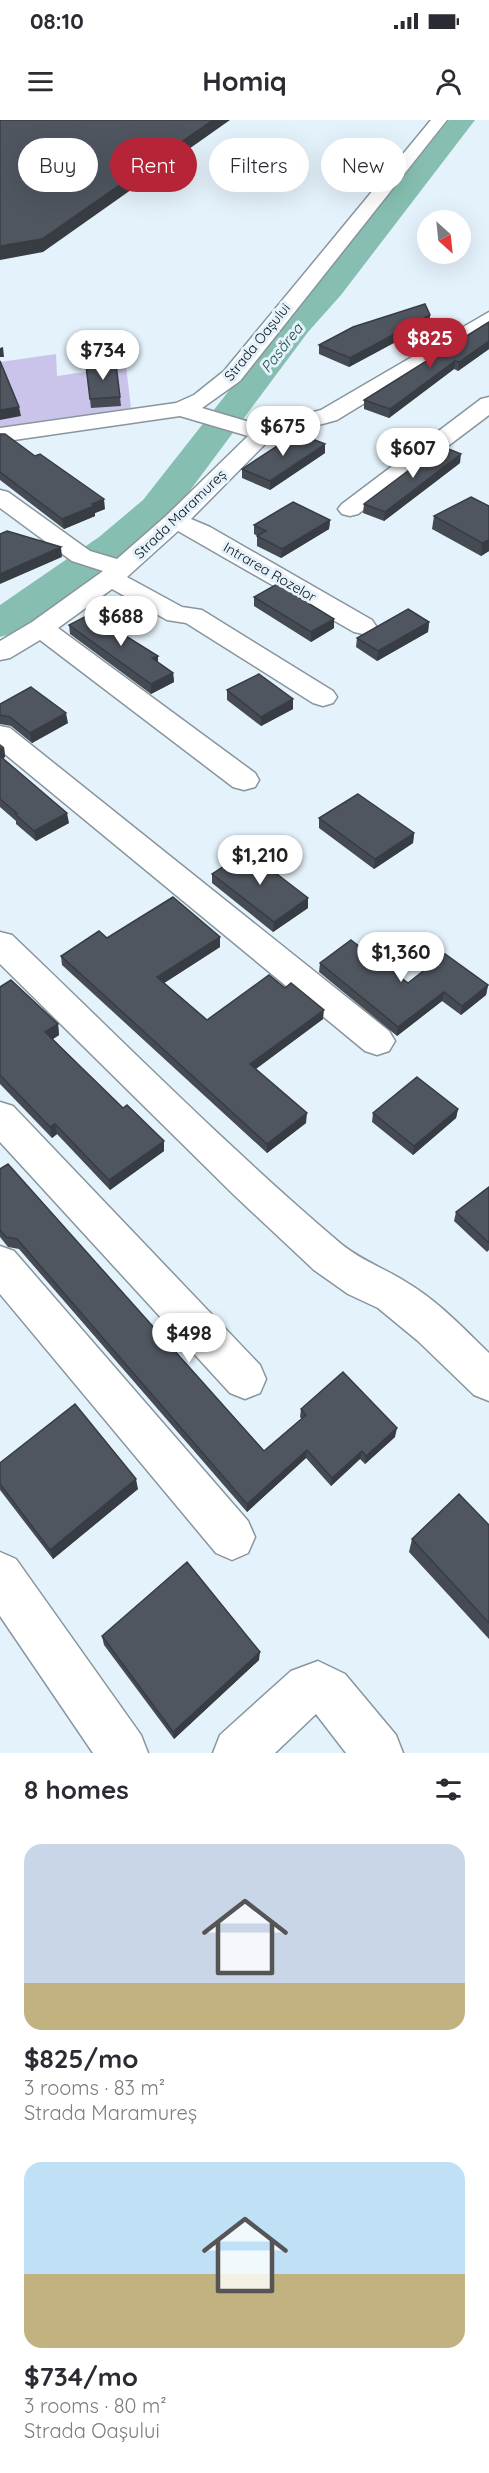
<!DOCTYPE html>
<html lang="en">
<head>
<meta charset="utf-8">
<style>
	body { margin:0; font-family:Quicksand,sans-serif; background:#f7f7f7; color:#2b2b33; height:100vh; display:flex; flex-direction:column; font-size:22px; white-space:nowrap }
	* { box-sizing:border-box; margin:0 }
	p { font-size:20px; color:#7c7c81 }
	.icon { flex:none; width:33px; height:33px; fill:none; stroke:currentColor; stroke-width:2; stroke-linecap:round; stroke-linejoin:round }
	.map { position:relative; height:1633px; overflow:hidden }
	.details { display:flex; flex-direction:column; background:#fff; flex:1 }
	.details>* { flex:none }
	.hud { position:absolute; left:18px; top:18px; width:453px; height:54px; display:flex; gap:12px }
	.needle { width:39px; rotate:153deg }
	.tools { position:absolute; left:417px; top:90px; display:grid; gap:12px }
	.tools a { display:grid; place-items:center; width:54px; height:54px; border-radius:50%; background:#fff; box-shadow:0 6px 24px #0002; font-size:30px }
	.price { position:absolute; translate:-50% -51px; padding:0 14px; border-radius:21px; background:#fff; color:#222; font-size:20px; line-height:39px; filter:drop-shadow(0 2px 3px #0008) }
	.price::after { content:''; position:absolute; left:50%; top:36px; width:18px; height:14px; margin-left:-9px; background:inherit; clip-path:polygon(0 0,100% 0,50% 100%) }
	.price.selected { background:#b62437; color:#fff }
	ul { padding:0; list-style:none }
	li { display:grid; align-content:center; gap:12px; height:318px; padding:0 24px }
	li span { display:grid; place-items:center; height:186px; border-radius:18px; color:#555 }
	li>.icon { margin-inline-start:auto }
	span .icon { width:108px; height:108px; fill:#fffc; stroke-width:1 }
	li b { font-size:26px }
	h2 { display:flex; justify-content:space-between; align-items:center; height:72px; padding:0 24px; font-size:26px }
	.chip { padding:0 21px; border-radius:27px; background:#fff; box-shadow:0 6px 24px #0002; font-size:21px; line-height:54px }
	.chip.selected { background:#b62437; color:#fff }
	.status { display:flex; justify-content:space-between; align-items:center; height:42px; padding:0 30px; background:#fff; direction:ltr }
	.status svg { height:16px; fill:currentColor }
	header { display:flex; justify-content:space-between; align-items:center; height:78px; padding:0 24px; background:#fff; font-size:27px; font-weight:700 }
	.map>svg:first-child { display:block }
	.green { fill:#cbc4ea }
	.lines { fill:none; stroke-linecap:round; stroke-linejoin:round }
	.river { fill:#86bfb1; fill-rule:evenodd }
	.minor-casing { stroke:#88959d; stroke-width:3 }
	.minor { fill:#fff; fill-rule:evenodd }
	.wall { fill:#454a53 }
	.shaded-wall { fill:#383c43 }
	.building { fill:#505660; stroke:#383c43; stroke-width:1.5 }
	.labels { text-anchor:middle; stroke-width:6; stroke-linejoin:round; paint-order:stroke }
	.far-street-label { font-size:14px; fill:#0c1114; stroke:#e4f2fb }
	.far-water-label { font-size:15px; font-style:italic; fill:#1c4d42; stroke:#e4f2fb }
</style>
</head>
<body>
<div class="status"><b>08:10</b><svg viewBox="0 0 49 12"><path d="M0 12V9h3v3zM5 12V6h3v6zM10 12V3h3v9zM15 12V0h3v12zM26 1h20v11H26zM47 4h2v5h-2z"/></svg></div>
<header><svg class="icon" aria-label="menu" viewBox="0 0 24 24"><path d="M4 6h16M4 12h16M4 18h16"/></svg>Homiq<svg class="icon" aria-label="person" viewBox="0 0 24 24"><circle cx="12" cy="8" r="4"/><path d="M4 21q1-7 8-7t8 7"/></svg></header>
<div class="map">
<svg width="489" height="1633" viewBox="0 0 489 1633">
	<rect width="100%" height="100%" fill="#e4f2fb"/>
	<path class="green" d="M56 234 57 256 126 246 131 288 0 308V242Z"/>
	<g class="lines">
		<path class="river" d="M449 0H475L341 175 308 212 171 396 127 433 15 513 0 517V485L99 417 143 380 286 198 319 161Z"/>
		<g class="minor-casing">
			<path id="minor" d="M431 0H447L240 261 202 288 263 306 321 290 489 192V207L337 300 271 318 191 399 210 407 372 500 376 506 372 512 363 514 354 512 178 411 127 457 182 487 202 490 333 571 337 577 333 583 323 586 313 583 186 503 167 500 112 469 58 508 255 653 259 660 255 667 244 670 233 667 40 520 10 538 0 540V521L32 502 103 451 72 441 0 388V370L8 372 90 431 117 439 166 396 248 316 180 296 0 322V308L176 283 194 275 224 251Z
				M489 277V295L358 394 350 396 342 394 338 389 342 384 481 279Z
				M0 606 10 608 389 911 395 921 389 931 377 935 365 931 0 630Z
				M0 812 12 815C120 918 226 1026 340 1123 360 1140 384 1148 406 1162 437 1180 463 1208 489 1233V1281L474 1275 418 1221 378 1188 348 1174 314 1150 234 1075 0 844Z
				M0 982 13 986 260 1245 266 1259 260 1273 245 1279 230 1273 0 1022Z
				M0 1126 14 1131 248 1401 255 1417 248 1433 232 1440 216 1433 0 1174Z
				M0 1432 16 1439 141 1615 148 1633H93L0 1496Z
				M318 1541 345 1554 396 1615 403 1633H346L316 1594 275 1633H213L220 1615 291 1551Z"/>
		</g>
		<use href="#minor" class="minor"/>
	</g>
	<path class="wall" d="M430 195 429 204 349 247 319 234V225Z
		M489 202V229L458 251 454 249 389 298 364 289V280Z
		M86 246 120 277 121 286 91 288Z
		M0 314 105 389 95 393V396L64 409 0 360Z
		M325 333 270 370 242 358V349Z
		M460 343 384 401 363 393 364 384Z
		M489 386V431L481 436 432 409 434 396Z
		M330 400 329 409 281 438 257 426V416H258L254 414V405Z
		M254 477 334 508 311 522 254 486Z
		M429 502 428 512 377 541 356 527 357 518Z
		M69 505 128 513V517L158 536V542L173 553 174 562 151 574 70 514Z
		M227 570 293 589 261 606 227 580Z
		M0 584 68 603 32 623 11 606 0 604Z
		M0 624 4 627 5 637 3 638 69 703 36 721 16 704V701L0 687Z
		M319 698 414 713 413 723 374 749 319 708Z
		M212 754 308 778V788L273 812 212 763Z
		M107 818 220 827 164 863 207 900 323 899 256 949 306 1003 267 1033 62 845 61 836Z
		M320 843 408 863 488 865 486 875 461 895 442 881 397 916 319 852Z
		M0 867 58 904 59 915 53 919 164 1031 110 1070 57 1014 52 1018 0 964Z
		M458 989 456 998 413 1035 372 1002 373 993Z
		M0 1049 264 1331 302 1299 300 1297 301 1289 395 1317 365 1344 360 1339 331 1366 306 1338 247 1392 19 1129 8 1127 0 1117Z
		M489 1067V1130L487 1132 454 1101 456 1092Z
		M0 1343 138 1369 53 1439 0 1370Z
		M489 1405V1519L409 1432 412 1419Z
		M102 1516 259 1540 174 1619 104 1525Z"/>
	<path class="shaded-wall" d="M213 0H230L43 132 0 140V126Z
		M430 195 429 204 349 247 350 238Z
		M489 221V229L458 251 459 242Z
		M3 227 4 237H0V228Z
		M455 241 454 249 389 298 390 289Z
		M19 287 21 296 0 300V290Z
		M325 324V333L270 370V361Z
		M461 334 460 343 384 401 385 392Z
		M104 379 105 389 95 393V396L64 409 62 399Z
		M330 400 329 409 281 438 282 429Z
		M489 420V431L481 436 482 423Z
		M61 427 62 437 0 464V454Z
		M334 499V508L311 522V512Z
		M429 502 428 512 377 541 378 531Z
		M158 536V545L152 538Z
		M173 553 174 562 151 574V564Z
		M293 579V589L261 606V597Z
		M66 593 68 603 32 623 30 613Z
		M4 627 5 637 0 640V629Z
		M67 693 69 703 36 721 34 711Z
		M414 713 413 723 374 749 375 739Z
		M308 778V788L273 812 274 802Z
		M220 817V827L158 867 157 857Z
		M488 865 486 875 461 895 462 886Z
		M444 872 442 881 397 916 398 907Z
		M324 890 323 899 250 953V944Z
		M58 904 59 915 47 923 45 912Z
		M458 989 456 998 413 1035 414 1026Z
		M307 993 306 1003 267 1033V1024Z
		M55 1004 57 1014 52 1018 50 1007Z
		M164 1021V1031L110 1070 109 1060Z
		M397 1308 395 1317 365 1344 366 1336Z
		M307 1330 306 1338 247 1392V1384Z
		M362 1331 360 1339 331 1366 332 1358Z
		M136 1359 138 1369 53 1439 50 1430Z
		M260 1532 259 1540 174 1619 173 1612Z"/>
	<path class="building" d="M0 0H213L42 119 0 126Z
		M425 184 430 195 350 238 319 225 353 207Z
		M489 202V221L459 242 455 241 390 289 364 280Z
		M0 241 19 287 0 290Z
		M116 244 120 277 90 279 86 246Z
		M297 313 325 324 270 361 242 349Z
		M0 314H5L35 336 40 334 104 379 92 384 94 386 62 399 0 352Z
		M441 326 461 334 385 392 364 384Z
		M471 377 489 386V420L482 423 434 396Z
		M293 382 330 400 282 429 257 416 266 411 254 405Z
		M7 411 61 427 0 454V414Z
		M277 464 334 499 311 512 254 477Z
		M408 489 429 502 378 531 357 518Z
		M96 491 128 513 124 515 158 536 152 538 173 553 151 564 69 505Z
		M259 554 293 579 261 597 227 570Z
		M31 567 66 593 30 613 10 597 0 595V584Z
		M0 636 67 693 34 711 15 694 17 693 0 679Z
		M358 674 414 713 375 739 319 698Z
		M247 731 308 778 274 802 212 754Z
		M173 777 220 817 157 857 207 900 269 855 285 868 291 863 324 890 250 944 307 993 267 1024 61 836 99 811 107 818Z
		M351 820 408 863 445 834 488 865 462 886 444 872 398 907 320 843Z
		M11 860 58 904 45 912 123 988 127 985 164 1021 109 1060 55 1004 50 1007 0 955V867Z
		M417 957 458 989 414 1026 373 993Z
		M8 1044 264 1331 306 1295 301 1289 343 1252 397 1308 366 1336 362 1331 332 1358 307 1330 247 1384 17 1119 6 1117 0 1110V1049Z
		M489 1067V1123L456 1092Z
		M75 1284 136 1359 50 1430 0 1364V1343Z
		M459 1374 489 1405V1503L412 1419Z
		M187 1442 260 1532 173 1612 102 1516Z"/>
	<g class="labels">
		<g class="far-street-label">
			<text transform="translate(257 222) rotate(-51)" y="5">Strada Oașului</text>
			<text transform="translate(180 394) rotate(-44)" y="5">Strada Maramureș</text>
			<text transform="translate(270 452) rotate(30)" y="5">Intrarea Rozelor</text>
		</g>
		<g class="far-water-label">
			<text transform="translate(282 228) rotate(-52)" y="5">Pasărea</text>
		</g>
	</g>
</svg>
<div class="tools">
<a><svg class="needle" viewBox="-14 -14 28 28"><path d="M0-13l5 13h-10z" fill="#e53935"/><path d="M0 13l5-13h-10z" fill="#7c7c81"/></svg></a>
</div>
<b class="price selected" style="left:430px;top:249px">$825</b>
<b class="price" style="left:103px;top:261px">$734</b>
<b class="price" style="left:283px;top:337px">$675</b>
<b class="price" style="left:413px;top:359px">$607</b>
<b class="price" style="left:121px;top:527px">$688</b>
<b class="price" style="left:260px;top:766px">$1,210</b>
<b class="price" style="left:401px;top:863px">$1,360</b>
<b class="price" style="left:189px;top:1244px">$498</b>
<div class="hud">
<a class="chip">Buy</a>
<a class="chip selected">Rent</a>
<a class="chip">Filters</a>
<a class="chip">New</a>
</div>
</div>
<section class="details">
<h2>8 homes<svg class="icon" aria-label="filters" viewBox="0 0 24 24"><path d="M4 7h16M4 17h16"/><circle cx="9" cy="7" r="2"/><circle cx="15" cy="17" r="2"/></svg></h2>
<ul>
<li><span style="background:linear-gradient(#c9d6e8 75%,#c2b280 0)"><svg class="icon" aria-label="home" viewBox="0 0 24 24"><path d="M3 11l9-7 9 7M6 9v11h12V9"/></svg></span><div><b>$825/mo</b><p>3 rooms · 83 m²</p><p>Strada Maramureș</p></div></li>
<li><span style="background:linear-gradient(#bfe0f5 60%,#c2b280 0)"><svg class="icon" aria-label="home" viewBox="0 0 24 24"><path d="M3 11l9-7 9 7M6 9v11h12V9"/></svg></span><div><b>$734/mo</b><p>3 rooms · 80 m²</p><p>Strada Oașului</p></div></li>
</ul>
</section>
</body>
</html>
